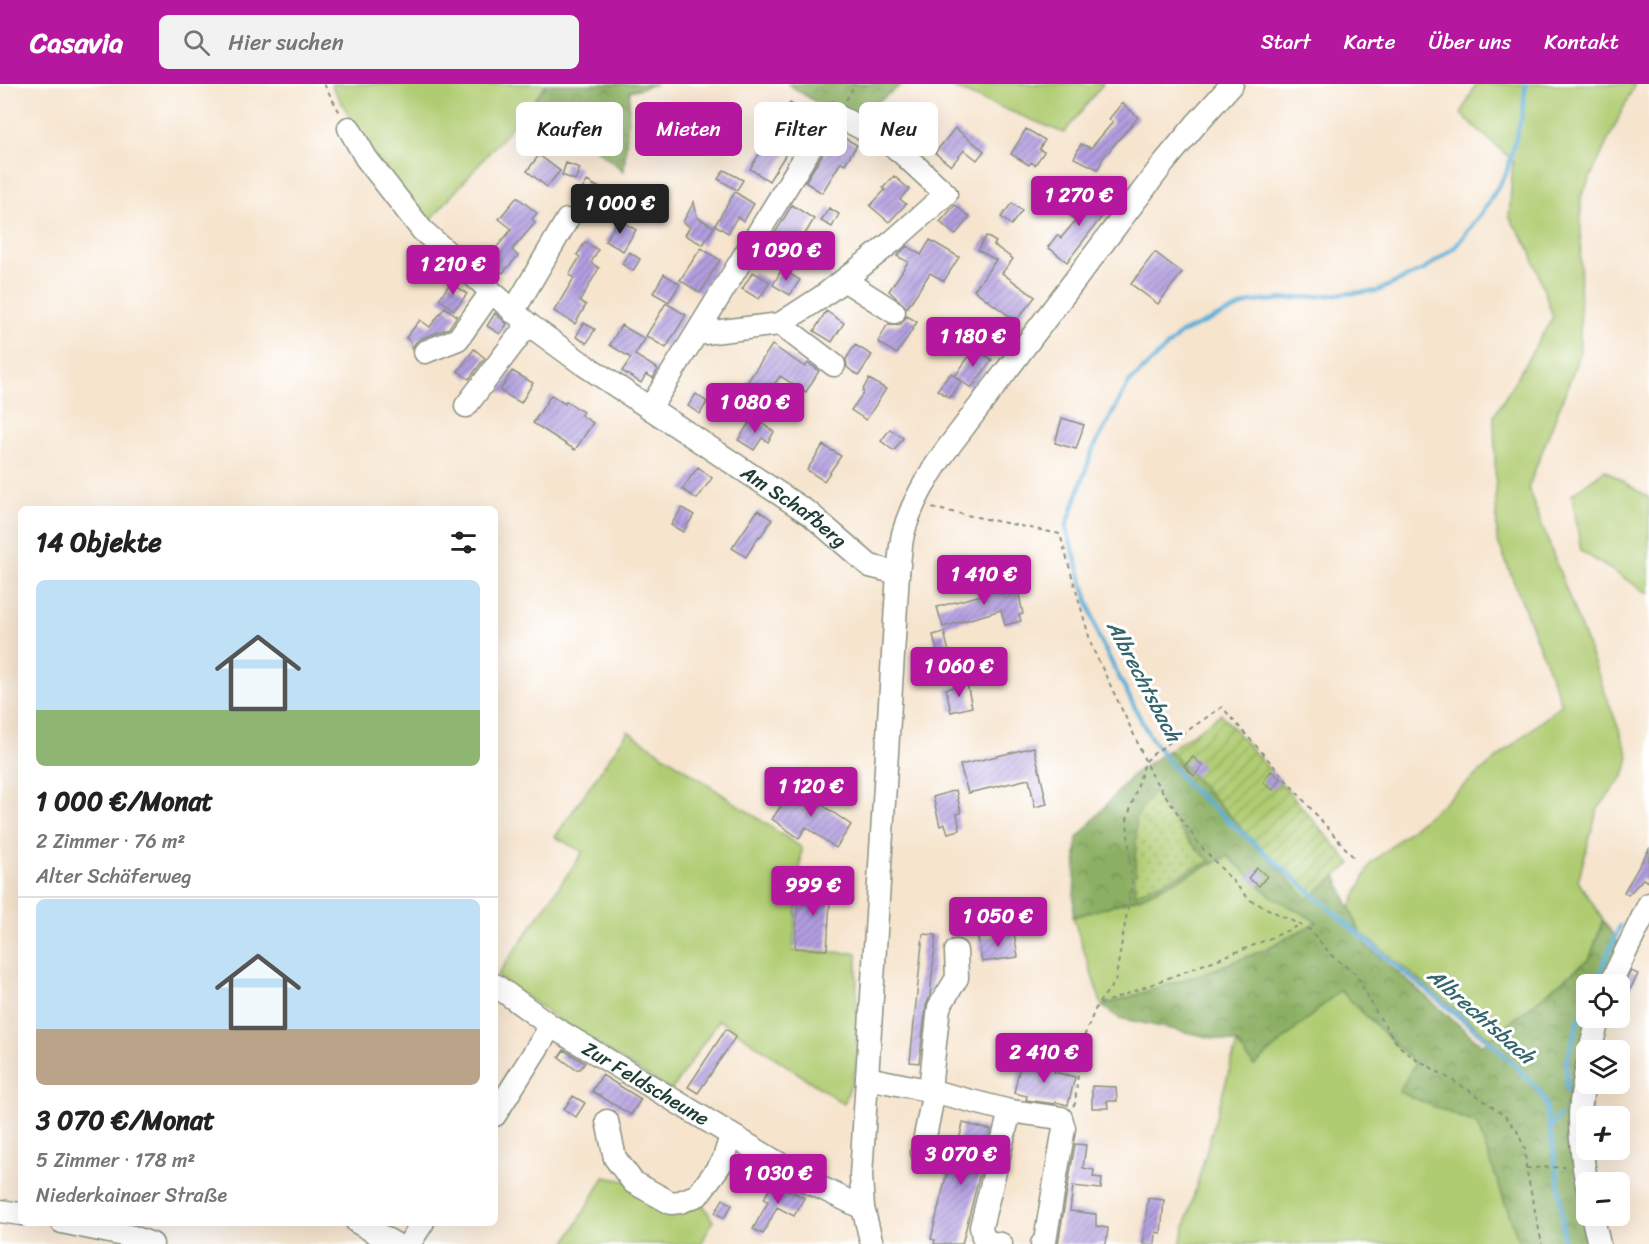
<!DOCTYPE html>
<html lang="de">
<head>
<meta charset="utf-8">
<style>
	body { margin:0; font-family:Sriracha,sans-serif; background:#f2f2f2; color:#222; height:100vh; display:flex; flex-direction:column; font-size:22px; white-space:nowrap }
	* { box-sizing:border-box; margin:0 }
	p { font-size:20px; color:#767676 }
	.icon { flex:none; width:33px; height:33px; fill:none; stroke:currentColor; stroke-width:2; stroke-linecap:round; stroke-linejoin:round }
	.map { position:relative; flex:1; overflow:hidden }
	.drawer { position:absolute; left:18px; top:422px; width:480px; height:720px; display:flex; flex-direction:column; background:#fff; border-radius:9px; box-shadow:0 6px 24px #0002 }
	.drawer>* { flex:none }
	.guide { position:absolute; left:516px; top:18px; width:570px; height:54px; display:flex; gap:12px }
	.buttons { position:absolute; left:1576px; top:890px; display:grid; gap:12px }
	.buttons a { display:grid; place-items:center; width:54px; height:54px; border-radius:9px; background:#fff; box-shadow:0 6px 24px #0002; font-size:30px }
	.price { position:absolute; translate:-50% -51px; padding:0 14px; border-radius:6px; background:#b5179e; color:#fff; font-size:20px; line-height:39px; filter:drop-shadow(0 2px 3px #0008) }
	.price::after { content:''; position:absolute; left:50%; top:36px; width:18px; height:14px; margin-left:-9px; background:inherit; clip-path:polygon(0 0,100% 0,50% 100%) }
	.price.on { background:#222; color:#fff }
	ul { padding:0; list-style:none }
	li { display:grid; align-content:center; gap:12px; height:318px; padding:0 18px }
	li+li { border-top:2px solid #e0e0e0 }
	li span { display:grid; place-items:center; height:186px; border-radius:9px; color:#555 }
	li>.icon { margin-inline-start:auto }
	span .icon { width:108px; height:108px; fill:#fffc; stroke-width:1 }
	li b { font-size:26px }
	h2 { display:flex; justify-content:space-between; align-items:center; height:72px; padding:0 18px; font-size:26px }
	.tag { padding:0 21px; border-radius:9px; background:#fff; box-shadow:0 6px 24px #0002; font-size:21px; line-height:54px }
	.tag.on { background:#b5179e; color:#fff }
	header { display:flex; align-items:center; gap:36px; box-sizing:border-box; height:84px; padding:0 30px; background:#b5179e; color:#fff }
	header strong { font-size:28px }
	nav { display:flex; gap:33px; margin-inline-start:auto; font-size:21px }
	.search { width:420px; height:54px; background:#f2f2f2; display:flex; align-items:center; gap:15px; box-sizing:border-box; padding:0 21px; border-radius:9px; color:#767676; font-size:22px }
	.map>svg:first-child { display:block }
	.grass { fill:#b0cc72; stroke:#688453; stroke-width:1.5 }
	.forest { fill:url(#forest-crowns); stroke:#56764c; stroke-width:1.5 }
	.park { fill:url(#park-dots); stroke:#688453; stroke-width:1.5 }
	.garden { fill:url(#garden-furrows); stroke:#688453; stroke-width:1.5 }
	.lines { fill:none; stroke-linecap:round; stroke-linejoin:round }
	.stream { stroke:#5caed7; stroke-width:4.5 }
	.building { fill:url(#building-hatch) }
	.minor-casing { stroke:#8a9080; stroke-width:25 }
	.path { stroke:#8a9080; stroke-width:2; stroke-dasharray:4.5 4.5; stroke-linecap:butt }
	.minor { stroke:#fff; stroke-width:22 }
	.labels { text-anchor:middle; stroke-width:6; stroke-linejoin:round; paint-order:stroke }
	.street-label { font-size:20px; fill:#1f3d34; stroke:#fff }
	.water-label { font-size:21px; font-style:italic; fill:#34656d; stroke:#fff }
</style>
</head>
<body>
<header>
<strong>Casavia</strong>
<div class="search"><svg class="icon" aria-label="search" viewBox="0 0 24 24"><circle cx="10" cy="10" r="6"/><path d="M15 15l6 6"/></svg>Hier suchen</div>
<nav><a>Start</a><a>Karte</a><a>Über uns</a><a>Kontakt</a></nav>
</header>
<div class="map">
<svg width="1649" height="1160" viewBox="0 0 1649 1160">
	<defs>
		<pattern id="forest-crowns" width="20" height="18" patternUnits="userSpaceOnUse" patternTransform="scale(1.5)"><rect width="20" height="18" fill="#8cb064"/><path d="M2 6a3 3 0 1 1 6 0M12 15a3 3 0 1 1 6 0" fill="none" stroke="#729053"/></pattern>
		<pattern id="park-dots" width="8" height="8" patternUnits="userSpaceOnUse" patternTransform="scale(1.5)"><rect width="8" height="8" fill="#b0cc72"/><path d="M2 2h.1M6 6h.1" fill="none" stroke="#8fa75e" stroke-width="1.8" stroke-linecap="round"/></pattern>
		<pattern id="garden-furrows" width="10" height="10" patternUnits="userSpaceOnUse" patternTransform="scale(1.5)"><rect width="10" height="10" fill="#b0cc72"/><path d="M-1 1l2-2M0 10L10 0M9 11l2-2" fill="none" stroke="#8fa75e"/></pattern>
		<pattern id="building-hatch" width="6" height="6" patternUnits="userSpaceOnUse" patternTransform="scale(1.5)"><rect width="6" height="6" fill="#b29ee0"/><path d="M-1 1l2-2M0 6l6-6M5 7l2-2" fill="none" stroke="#9082b6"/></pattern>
	</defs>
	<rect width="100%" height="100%" fill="#fff"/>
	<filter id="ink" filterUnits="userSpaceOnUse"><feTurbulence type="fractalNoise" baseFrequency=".0167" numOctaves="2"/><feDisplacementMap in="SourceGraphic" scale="12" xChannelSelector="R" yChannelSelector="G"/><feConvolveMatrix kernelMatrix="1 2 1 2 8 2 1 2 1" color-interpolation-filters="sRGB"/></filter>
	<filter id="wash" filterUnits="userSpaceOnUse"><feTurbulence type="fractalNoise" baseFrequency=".008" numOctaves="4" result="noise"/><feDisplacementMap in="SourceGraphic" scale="24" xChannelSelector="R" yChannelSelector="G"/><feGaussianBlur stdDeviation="1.35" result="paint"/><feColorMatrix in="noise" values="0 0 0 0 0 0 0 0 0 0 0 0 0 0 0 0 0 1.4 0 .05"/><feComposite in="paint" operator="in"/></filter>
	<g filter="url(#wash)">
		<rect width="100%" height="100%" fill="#f6e4cd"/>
		<path class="grass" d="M331 0H546L534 17 422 146 359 49Z
			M943 0H1103L1064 49Z
			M1476 0H1635L1581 113 1580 270 1528 404 1629 672 1625 690 1597 726 1578 797 1603 836 1590 874 1491 954 1360 848 1350 824 1371 779 1562 620 1497 455 1494 332 1553 233 1529 163 1509 133 1513 77 1461 30Z
			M1605 386 1649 414V510L1581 467 1572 410Z
			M628 647 802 764 793 867 857 869 856 985 844 1020 719 936 671 1007 560 937 497 892 583 768 555 753Z
			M1228 772 1271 812 1318 838 1264 866 1205 889 1102 922 1073 833 1141 813Z
			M1340 906 1415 980 1399 1008 1477 1040 1520 1160H1180L1237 959 1254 982Z
			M604 1093 632 1098 660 1115 698 1112 713 1137 701 1160H565Z"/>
		<path class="forest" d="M546 0H657L630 7 624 87 534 17Z
			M788 0H903L849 38 832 29Z
			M1169 666 1307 815 1336 792 1365 860 1482 961 1590 874 1603 836 1625 868 1610 900H1587V933H1599L1584 1082 1587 1133 1593 1160H1520L1477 1040 1399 1008 1415 980 1340 906 1254 982 1237 959 1119 934 1102 922 1205 889 1264 866 1317 838 1271 812 1228 772 1141 813 1073 833 1077 755 1133 690Z"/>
		<path class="park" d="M1153 707 1187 755 1210 777 1135 810 1136 734Z"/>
		<path class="garden" d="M1221 630 1351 780 1307 815 1169 666Z"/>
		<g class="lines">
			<path class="stream" d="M1526 0 1522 31 1506 90 1485 124 1456 162 1425 185 1377 207 1251 218 1181 249 1129 299 1093 365 1066 443 1099 554 1150 653 1186 700 1383 871 1494 961 1537 1004 1545 1016 1550 1045 1560 1107 1564 1160
				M1595 900 1620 842
				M1567 1007 1566 978 1578 938 1587 920
				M1551 1044 1559 1031"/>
		</g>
		<g id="blocks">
			<path class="building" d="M790 19 810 32 803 42 800 40 786 62 789 65 769 97 750 85Z
				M1122 19 1138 33 1103 74 1098 85 1074 74 1081 60 1091 64 1113 38 1109 35Z
				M717 29 726 35 718 48 709 42Z
				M955 44 984 67 977 76 964 66 951 82 935 69Z
				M1026 45 1045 56 1039 65 1044 68 1035 81 1031 78 1029 81 1011 70Z
				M836 49 857 61 845 80 841 78 822 109 805 98Z
				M539 71 560 87 547 103 527 87Z
				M566 79 580 84 575 96 562 91Z
				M724 86 743 96 737 106 718 95Z
				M894 92 909 105 900 115 906 120 889 138 870 122 885 106 883 104Z
				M587 97 606 108 594 128 576 116Z
				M735 108 754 120 744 137 737 133 728 149 715 141Z
				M1086 109 1108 125 1067 178 1048 163 1057 151 1061 154 1076 136 1069 131Z
				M621 110 628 118 616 128 609 120Z
				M517 113 537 129 532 135 535 139 512 166 518 172 503 189 487 175 512 145 499 135Z
				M694 118 697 133 714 143 703 161 685 151 690 143 683 138Z
				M1012 119 1022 127 1011 141 1001 133Z
				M792 121 814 135 795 167 772 154Z
				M955 121 970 133 955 151 940 138Z
				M829 124 839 130 832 143 821 137Z
				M618 135 636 146 623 167 605 157Z
				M986 152 996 158 994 161 1013 175 1002 189 1035 213 1016 237 974 206 996 176 978 166Z
				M930 156 959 173 944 197 930 189 907 224 889 207 908 178 897 172 907 162 921 171Z
				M585 158 598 166 591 179 599 184 580 217 586 221 575 240 554 227 574 194 569 191 580 173 577 171Z
				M701 164 720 176 700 209 680 196Z
				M629 168 640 175 633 187 622 180Z
				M1155 168 1182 189 1158 220 1131 200Z
				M782 185 800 196 790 211 773 201Z
				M753 188 770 198 759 215 742 205Z
				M664 190 680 200 669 218 653 209Z
				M451 198 467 210 454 226 439 215Z
				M666 219 686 231 666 264 646 252Z
				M445 223 457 232 449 244 420 255 415 259 412 264 411 258 406 254 420 236 430 243Z
				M826 227 844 239 832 258 814 247Z
				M495 229 507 240 500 250 487 242Z
				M907 232 917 238 897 270 878 258 886 243 889 240 894 241 901 240Z
				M584 239 595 245 587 259 576 253Z
				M621 241 645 255 635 271 658 285 653 294 646 290 641 299 622 287 631 274 610 261Z
				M772 261 805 283 808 279 819 287 806 308 780 292 771 305 765 301 753 322 738 312Z
				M855 261 872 271 859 291 853 288 847 283 846 275Z
				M975 264 992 276 971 304 955 292Z
				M474 265 485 274 469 295 458 287Z
				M512 287 533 299 521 319 500 307Z
				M951 289 961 298 950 314 937 306Z
				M869 295 886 305 866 336 851 326 864 308 862 307Z
				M696 310 707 318 700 330 688 322Z
				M551 311 565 320 566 317 583 328 581 331 593 339 575 366 533 339Z
				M753 333 774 348 768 358 762 354 754 366 738 356Z
				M1062 334 1084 341 1076 365 1055 359Z
				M890 345 903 354 894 367 881 357Z
				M823 361 841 372 824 397 807 386Z
				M698 383 712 394 697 415 682 405Z
				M682 424 694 431 683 448 671 441Z
				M758 426 772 436 760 453 759 452 746 473 732 464Z
				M998 496 1001 510 1018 506 1023 530 1019 531 1021 537 1005 541 1001 526 943 543 937 523 985 510 982 500Z
				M944 548 949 568 938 571 933 551Z
				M967 600 972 623 951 628 946 605Z
				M1034 663 1047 720 1035 723 1029 695 968 709 960 681Z
				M1193 673 1203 682 1194 692 1184 682Z
				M1271 687 1281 695 1273 706 1263 698Z
				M795 702 851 741 836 764 806 743 799 754 772 735Z
				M956 706 961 729 957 730 960 746 948 749 945 740 940 742 933 713Z
				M1649 765V798L1643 795 1628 811 1624 808Z
				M1257 784 1267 792 1259 802 1248 794Z
				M799 800 831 802 827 866 795 864Z
				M1014 849 1018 873 982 878 978 854Z
				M923 850 936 851 930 912 926 922 919 979 910 978Z
				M1631 887 1638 890 1620 925V908Z
				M726 945 736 952 698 1009 688 1003Z
				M564 966 585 979 580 985H575L559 973Z
				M1042 977 1056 980 1054 988 1075 993 1068 1021 1056 1018 1055 1020 1026 1016 1027 1012 1014 1009 1020 981 1040 985Z
				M602 991 641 1015 631 1031 592 1007Z
				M1092 1002 1116 1003 1117 1017H1107L1108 1024H1092Z
				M573 1012 585 1019 576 1033 564 1025Z
				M963 1039 991 1046 962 1160H934L935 1156 931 1155 940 1117 950 1077 954 1078Z
				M1075 1060 1086 1061 1083 1084 1094 1086 1093 1093 1102 1094 1101 1105 1073 1102 1070 1127 1096 1130V1142L1108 1144 1106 1160H1058Z
				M773 1098 804 1114 794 1132 777 1123 763 1150 753 1145 768 1118 764 1115Z
				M1148 1114 1164 1116 1161 1149 1156 1148 1155 1160H1143Z
				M723 1115 732 1121 724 1134 715 1129Z"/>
		</g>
	</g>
	<g filter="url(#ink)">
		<use href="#blocks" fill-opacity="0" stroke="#8a9080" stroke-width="1.5"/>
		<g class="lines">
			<g class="minor-casing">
				<g id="minor">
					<path id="s1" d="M349 44 366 74 422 146 528 240 580 278 810 430 870 482 898 489"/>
					<path d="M844 196 894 228"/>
					<path d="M513 228 567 136"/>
					<path d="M780 240 834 281"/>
					<path d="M425 268 458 255 491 208"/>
					<path d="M466 322 528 240"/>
					<path d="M650 324 696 250 780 240 820 214 844 196 893 157 946 110 903 70 888 58 832 29 696 250"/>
					<path d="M1610 900 1649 820"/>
					<path d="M495 901 551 942"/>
					<path d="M1590 966 1599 933"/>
					<path d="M1587 982C1584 999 1580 1016 1580 1033 1580 1056 1583 1080 1587 1102"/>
					<path d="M867 994 932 1007 1010 1027 1061 1034 1064 1044 1045 1157 1042 1160"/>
					<path id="s2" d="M495 1031 551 942 811 1099 863 1124"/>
					<path d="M607 1037 615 1074 633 1098 671 1119 680 1118 698 1111 723 1077 731 1052"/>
					<path d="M922 1068 932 1017 931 996 939 923 957 894 956 867"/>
					<path d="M0 1127 21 1130"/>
					<path d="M1592 1131 1599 1160"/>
					<path d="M62 1138 133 1153 152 1160"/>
					<path d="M357 1138 395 1160"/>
					<path d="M409 1160 423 1138"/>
					<path d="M872 1160 863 1124 861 1092 898 489C900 476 900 463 903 450 911 420 927 394 944 369L1163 80 1197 39 1232 0"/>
					<path d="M1001 1160 989 1158 983 1153 981 1143 1010 1027"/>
				</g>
			</g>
			<path class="path" d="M324 0 340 29
				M846 16 855 0
				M932 424 1060 450 1092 563 1136 655 1150 689 1198 759 1250 816 1310 846 1333 873 1356 890 1376 928 1398 961 1410 971 1475 1010 1505 1032 1517 1047 1525 1065 1526 1084 1542 1160
				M1100 920 1252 862 1298 842
				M1073 1022 1075 1020 1081 960 1097 921 1115 898 1132 800 1127 736 1145 678 1153 670 1222 623 1355 775
				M1526 1084 1565 1083"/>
			<use href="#minor" class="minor"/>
		</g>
	</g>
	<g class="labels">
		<g class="street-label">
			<text dy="7" stroke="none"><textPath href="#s1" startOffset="590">Am Schafberg</textPath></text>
			<text dy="7" stroke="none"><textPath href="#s2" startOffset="216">Zur Feldscheune</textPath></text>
		</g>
		<g class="water-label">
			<text transform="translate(1144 597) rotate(62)" y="7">Albrechtsbach</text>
			<text transform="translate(1481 932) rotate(41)" y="7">Albrechtsbach</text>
		</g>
	</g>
</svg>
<div class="buttons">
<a><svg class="icon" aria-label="locate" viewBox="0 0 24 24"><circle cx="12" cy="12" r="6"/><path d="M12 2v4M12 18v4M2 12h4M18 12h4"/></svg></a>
<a><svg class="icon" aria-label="layers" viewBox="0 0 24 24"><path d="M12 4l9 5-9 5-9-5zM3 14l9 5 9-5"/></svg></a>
<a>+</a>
<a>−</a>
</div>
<b class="price" style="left:1079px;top:143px">1 270 €</b>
<b class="price on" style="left:620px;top:151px">1 000 €</b>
<b class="price" style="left:786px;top:198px">1 090 €</b>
<b class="price" style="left:453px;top:212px">1 210 €</b>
<b class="price" style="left:973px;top:284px">1 180 €</b>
<b class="price" style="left:755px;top:350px">1 080 €</b>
<b class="price" style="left:984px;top:522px">1 410 €</b>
<b class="price" style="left:959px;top:614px">1 060 €</b>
<b class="price" style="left:811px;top:734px">1 120 €</b>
<b class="price" style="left:813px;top:833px">999 €</b>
<b class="price" style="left:998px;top:864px">1 050 €</b>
<b class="price" style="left:1044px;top:1000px">2 410 €</b>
<b class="price" style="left:961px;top:1102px">3 070 €</b>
<b class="price" style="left:778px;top:1121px">1 030 €</b>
<div class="guide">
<a class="tag">Kaufen</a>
<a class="tag on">Mieten</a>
<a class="tag">Filter</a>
<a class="tag">Neu</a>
</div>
<section class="drawer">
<h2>14 Objekte<svg class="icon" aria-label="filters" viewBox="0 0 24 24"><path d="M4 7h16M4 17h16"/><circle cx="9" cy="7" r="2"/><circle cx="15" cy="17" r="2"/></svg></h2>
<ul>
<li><span style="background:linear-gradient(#bfe0f5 70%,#8fb573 0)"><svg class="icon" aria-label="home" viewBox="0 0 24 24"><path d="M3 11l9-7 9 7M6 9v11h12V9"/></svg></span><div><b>1 000 €/Monat</b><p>2 Zimmer · 76 m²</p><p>Alter Schäferweg</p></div></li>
<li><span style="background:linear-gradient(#bfe0f5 70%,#b9a48a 0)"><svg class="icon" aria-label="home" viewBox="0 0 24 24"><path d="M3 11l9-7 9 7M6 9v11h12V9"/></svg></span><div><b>3 070 €/Monat</b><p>5 Zimmer · 178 m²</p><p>Niederkainaer Straße</p></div></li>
</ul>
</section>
</div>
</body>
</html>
